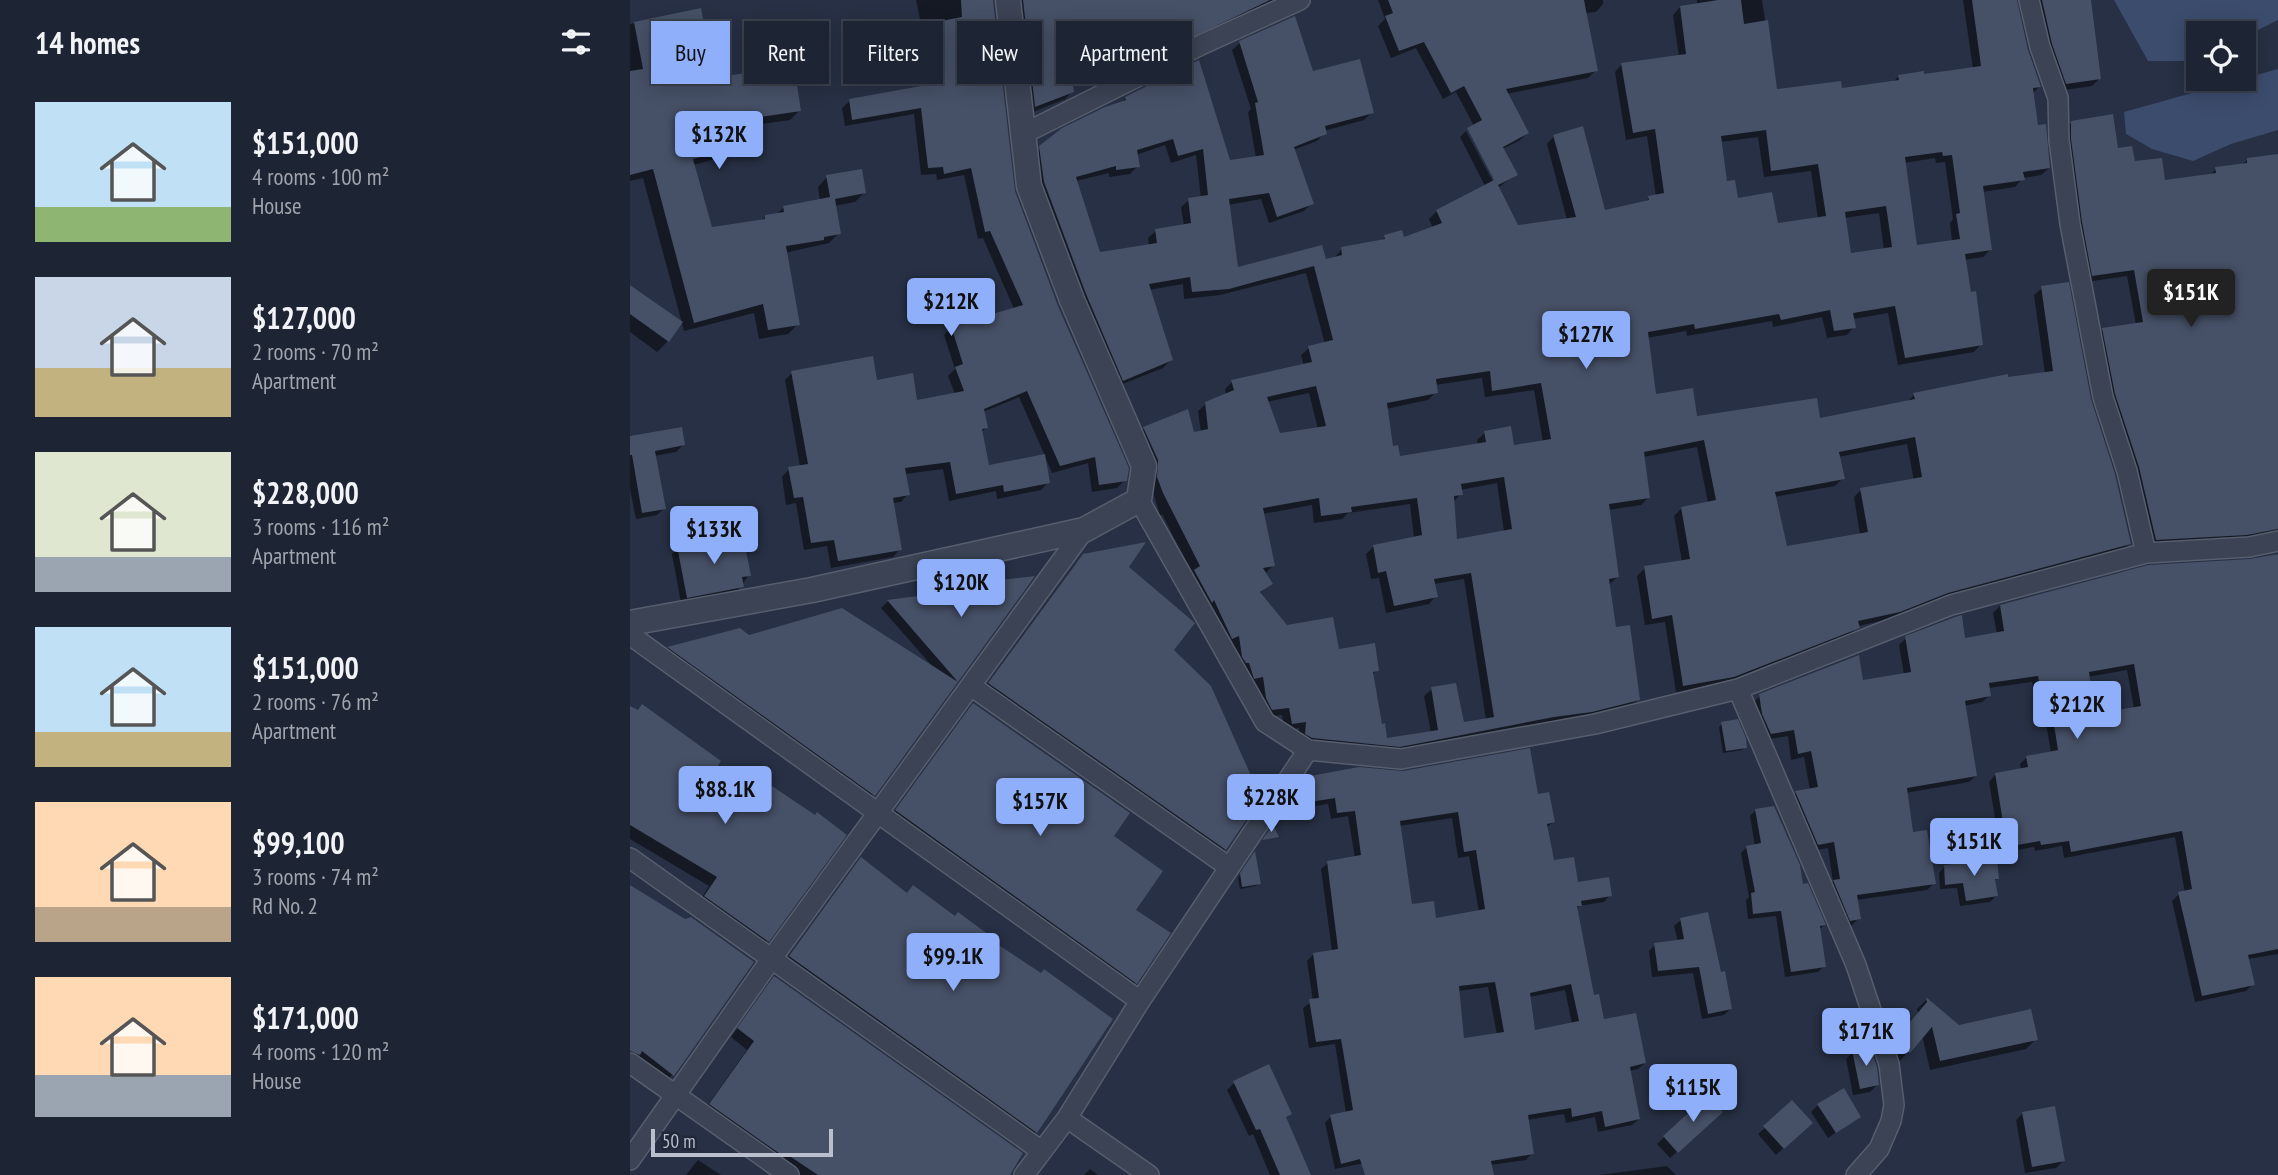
<!DOCTYPE html>
<html lang="en">
<head>
<meta charset="utf-8">
<style>
	body { margin:0; font-family:"PT Sans Narrow",sans-serif; background:#252c3b; color:#f1f3f6; height:100vh; display:flex; flex-direction:column; font-size:26px; white-space:nowrap }
	* { box-sizing:border-box; margin:0 }
	p { font-size:23px; color:#a0a4ac }
	.icon { flex:none; width:38px; height:38px; fill:none; stroke:currentColor; stroke-width:2; stroke-linecap:round; stroke-linejoin:round }
	.map { position:relative; flex:1; overflow:hidden }
	.details { display:flex; flex-direction:column; background:#1d2433; width:630px }
	.details>* { flex:none }
	.hud { position:absolute; left:21px; top:21px; width:665px; height:63px; display:flex; gap:14px }
	.tools { position:absolute; left:1556px; top:21px; display:grid; gap:14px }
	.tools a { display:grid; place-items:center; width:70px; height:70px; border-radius:0px; background:#1d2433; box-shadow:0 4px 18px #0003,0 0 0 2px #3b414e; font-size:35px }
	.scale { position:absolute; left:21px; bottom:18px; width:182px; box-sizing:border-box; padding-left:7px; border:4px solid #b9bfcd; border-top:0; font-size:19px; line-height:24px; white-space:nowrap; color:#b9bfcd; -webkit-text-stroke:5px #202839; paint-order:stroke }
	.price { position:absolute; translate:-50% -60px; padding:0 16px; border-radius:7px; background:#90affb; color:#111; font-size:23px; line-height:46px; filter:drop-shadow(0 2px 4px #0008) }
	.price::after { content:''; position:absolute; left:50%; top:42px; width:21px; height:16px; margin-left:-10px; background:inherit; clip-path:polygon(0 0,100% 0,50% 100%) }
	.price.current { background:#222; color:#fff }
	ul { padding:0; list-style:none }
	li { display:flex; align-items:center; gap:21px; height:175px; padding:0 35px }
	li span { display:grid; place-items:center; flex:none; width:196px; height:140px; border-radius:0px; color:#555 }
	li>.icon { margin-inline-start:auto }
	span .icon { width:84px; height:84px; fill:#fffc; stroke-width:1 }
	li b { font-size:30px }
	h2 { display:flex; justify-content:space-between; align-items:center; height:84px; padding:0 35px; font-size:30px }
	.pill { padding:0 24px; border-radius:0px; background:#1d2433; box-shadow:0 4px 18px #0003,0 0 0 2px #3b414e; font-size:24px; line-height:63px }
	.pill.current { background:#90affb; color:#111 }
	main { display:flex; flex:1; min-height:0 }
	.map>svg:first-child { display:block }
	.water { fill:#3c4c6d }
	.shadow { fill:#0007; fill-rule:evenodd }
	.building { fill:#465066; fill-rule:evenodd }
	.lines { fill:none; stroke-linecap:round; stroke-linejoin:round }
	.minor-casing { stroke:#575e6e; stroke-width:22 }
	.tertiary-casing { stroke:#575e6e; stroke-width:27 }
	.minor { stroke:#3b4354; stroke-width:19 }
	.tertiary { stroke:#3b4354; stroke-width:24 }
</style>
</head>
<body>
<main>
<section class="details">
<h2>14 homes<svg class="icon" aria-label="filters" viewBox="0 0 24 24"><path d="M4 7h16M4 17h16"/><circle cx="9" cy="7" r="2"/><circle cx="15" cy="17" r="2"/></svg></h2>
<ul>
<li><span style="background:linear-gradient(#bfe0f5 75%,#8fb573 0)"><svg class="icon" aria-label="home" viewBox="0 0 24 24"><path d="M3 11l9-7 9 7M6 9v11h12V9"/></svg></span><div><b>$151,000</b><p>4 rooms · 100 m²</p><p>House</p></div></li>
<li><span style="background:linear-gradient(#c9d6e8 65%,#c2b280 0)"><svg class="icon" aria-label="home" viewBox="0 0 24 24"><path d="M3 11l9-7 9 7M6 9v11h12V9"/></svg></span><div><b>$127,000</b><p>2 rooms · 70 m²</p><p>Apartment</p></div></li>
<li><span style="background:linear-gradient(#dfe7d0 75%,#9aa5b1 0)"><svg class="icon" aria-label="home" viewBox="0 0 24 24"><path d="M3 11l9-7 9 7M6 9v11h12V9"/></svg></span><div><b>$228,000</b><p>3 rooms · 116 m²</p><p>Apartment</p></div></li>
<li><span style="background:linear-gradient(#bfe0f5 75%,#c2b280 0)"><svg class="icon" aria-label="home" viewBox="0 0 24 24"><path d="M3 11l9-7 9 7M6 9v11h12V9"/></svg></span><div><b>$151,000</b><p>2 rooms · 76 m²</p><p>Apartment</p></div></li>
<li><span style="background:linear-gradient(#ffd9b3 75%,#b9a48a 0)"><svg class="icon" aria-label="home" viewBox="0 0 24 24"><path d="M3 11l9-7 9 7M6 9v11h12V9"/></svg></span><div><b>$99,100</b><p>3 rooms · 74 m²</p><p>Rd No. 2</p></div></li>
<li><span style="background:linear-gradient(#ffd9b3 70%,#9aa5b1 0)"><svg class="icon" aria-label="home" viewBox="0 0 24 24"><path d="M3 11l9-7 9 7M6 9v11h12V9"/></svg></span><div><b>$171,000</b><p>4 rooms · 120 m²</p><p>House</p></div></li>
</ul>
</section>
<div class="map">
<svg width="1648" height="1175" viewBox="0 0 1648 1175">
	<rect width="100%" height="100%" fill="#273044"/>
	<path class="water" d="M1484 0H1648V20L1614 37V33H1568V58L1558 61H1518Z
		M1648 69V130L1601 144 1563 161 1522 149 1496 134 1494 112Z"/>
	<path class="shadow" d="M286 0H362L383 191 495 480 487 488 462 492 458 463 422 473 415 457 418 482 411 490 367 499 366 491 319 501 313 469 275 474 278 494 271 502 262 503 270 549 263 557 201 568 197 546 174 550 166 503 156 505 152 477 159 469 170 467 155 380 162 373 245 382 286 402 325 394 318 376 325 369 314 335 322 327 384 309 353 238 348 239 334 175 307 180 306 174 291 175 284 114 215 126 212 108 220 101 294 88V85L302 76ZM389 397 415 456 358 468 351 432 356 428 353 412Z
		M383 0H647L493 73 489 63 440 73 443 91 435 99 398 114Z
		M748 0H973V4L966 12 955 13 966 70 958 78 876 94 897 133 889 141 872 149 885 175 869 187 840 129H838L844 126 826 92 813 99 786 48 761 58 748 26 755 19Z
		M1067 0H1132L1146 91 1211 90 1262 83 1269 76H1293L1343 69 1333 0H1386L1396 50 1409 87 1402 94 1407 127 1419 168 1411 175 1393 178 1385 187 1352 192 1361 249 1353 257 1334 260 1351 344 1344 352 1268 365 1258 313 1223 319 1224 327 1217 335 1197 338 1192 317 1143 327 1142 321 1057 336 1056 331 1017 338 1025 396 1066 418 1189 420 1276 403 1284 395 1415 374 1404 295 1412 288 1459 400 1499 544 1492 551 1261 619 1228 626 1220 635 1095 684 1046 692 1035 622 1015 625 1007 576 1015 568 1052 562 1044 516 1052 508 1078 503 1067 447 1013 457 1018 498 1011 505 978 510 987 577 979 585 984 629 1008 700 1001 707 762 754 668 741 669 728 655 731 652 715 635 717 629 706 626 684 617 685 605 665 601 642 594 645 557 579 562 574 532 514 530 516 507 436 514 429 563 434 571 433 568 411 576 404 596 395 595 389 602 382 674 366 671 355 679 348 695 344 676 273 590 295 554 299 553 284 519 290 541 360 533 368 485 387 407 191 403 156 411 148 491 103 496 98 598 162 626 158 618 112 621 109 602 50 610 43 681 73 742 112 734 120 694 131 695 133 687 141 663 150 682 203 674 211 639 223 631 199 598 205 607 269 694 261 704 258 712 249 750 242 755 237 773 239 803 228 799 219 807 211 855 186 830 137 836 131 887 227 937 220 917 144 924 136 974 212 1014 203 1019 198 1026 197 1017 136 996 140 985 72 992 64 1049 57 1043 15 1050 7 1067 5ZM1128 137 1134 177 1181 171 1188 219 1146 224 1107 200 1096 183 1090 142ZM535 145 541 163 566 155 571 198 559 200 551 207 554 226 526 231 518 238 519 246 469 254 446 181 479 173V177L500 174 508 166 506 155ZM1305 158 1306 163 1315 162 1323 219 1320 223 1322 241 1286 247 1274 163ZM1249 213 1254 250 1219 255 1214 218ZM852 378 855 397 904 390 913 442 883 447 855 433 847 440 848 445 768 458 761 448 756 409 798 400 806 392 805 385ZM679 393 688 429 649 435 637 402ZM1277 444 1284 481 1231 490 1224 497 1230 535 1156 548 1144 497 1205 486 1213 478 1208 457ZM867 483 874 532 826 541 823 502 831 494 830 490ZM780 504 784 538 743 547 736 554 741 579 749 578 756 613 799 604 806 596 804 584 834 579 856 720 833 724 802 689 794 696 801 733 755 740 751 726 742 675 747 670 656 627 630 593 641 584 635 574 643 565 633 514 682 505 684 523 712 519 718 513Z
		M1399 0H1448L1469 79 1462 86 1428 91Z
		M70 10 83 80 170 110 160 120 91 130 96 150 86 159 63 165 80 229 131 221 136 216 147 214 154 207 190 201 188 187 197 177 235 192 225 202 204 206 209 233 199 243 155 253 168 324 158 334 129 339 124 313 54 331 13 178 0 181V24Z
		M1442 122 1534 182 1579 176 1586 169 1612 165 1617 160 1648 155V539L1519 546 1466 337 1473 330 1506 325 1497 276 1456 282 1435 129Z
		M0 287 38 341 27 352 0 332Z
		M0 438 53 445 46 452 24 456 34 508 27 515 6 519 0 489Z
		M48 548 119 575 106 593 51 603 42 554Z
		M1648 554V796L1618 802 1626 848 1648 844V954L1618 959 1623 984 1616 991 1565 1002 1542 901 1549 894 1555 893 1545 837 1434 858 1432 846 1405 851 1404 847 1371 853 1359 782 1365 775 1391 770 1390 764 1397 757 1421 753 1413 705 1406 707 1402 682 1358 688 1359 696 1352 702 1334 706 1346 776 1339 782 1275 793 1281 834 1304 883 1297 890 1226 900 1229 918 1222 925 1214 927 1197 888 1203 882 1198 848 1181 851 1159 800 1166 793 1180 790 1174 757 1161 760 1158 736 1134 740 1123 703 1130 696 1274 675 1269 645 1276 638 1334 640 1367 634 1363 613 1370 606 1620 561ZM1497 670 1504 709 1464 716 1458 677Z
		M446 563 497 567 542 651 595 849 588 856 352 691Z
		M402 578 236 803 31 656 38 648 110 630 118 636 303 667 251 608 258 601 320 593Z
		M344 705 482 836 504 910 505 983 498 990 259 818Z
		M0 708 80 774 128 805 142 788 137 941 129 949 67 905 79 886 0 839Z
		M1092 724 1115 747 1112 750 1093 753 1089 727Z
		M676 779 906 796 923 822 916 828 922 862 947 885 980 895 974 902 949 906 946 909 963 997 973 1021 1015 1063 1008 1069 999 1071 1009 1119 1002 1125 968 1132 965 1117 936 1123 934 1114 897 1120 902 1153 896 1160 860 1165 862 1175H768L822 1145 705 1169 695 1123 701 1116 716 1113 705 1044 679 1048 673 1008 683 1001 677 961 684 954 702 951 691 869 698 863 725 858 718 816 701 819 698 804 651 811ZM822 818 828 858 839 856 849 912 805 920 781 906 769 826ZM858 987 867 1035 832 1040 828 991ZM935 990 942 1024 903 1032 899 997Z
		M1126 810 1194 925 1189 930 1194 966 1188 972 1155 977 1146 916 1118 919 1116 900 1119 897 1111 853 1117 847 1125 846 1120 816Z
		M623 856 629 883 626 886 610 889 608 878Z
		M231 859 276 895 406 1132 398 1139 153 964Z
		M1314 867 1367 878 1364 882 1366 896 1360 902 1330 906 1327 888 1310 889 1309 873Z
		M0 887 122 962 42 1075 34 1084 0 1057Z
		M1051 920 1090 974 1100 1009 1094 1015 1072 1019 1063 973 1022 977 1019 951 1025 945 1048 942 1044 926Z
		M145 978 377 1175H168L72 1113 117 1050 101 1037Z
		M1296 1000 1328 1027 1406 1039 1396 1049 1300 1070 1292 1035 1269 1062 1256 1051 1288 1014 1287 1009Z
		M1223 1052 1247 1085 1240 1092 1223 1095 1216 1059Z
		M604 1083 660 1113 655 1118 679 1175H640L623 1134 619 1136 597 1090Z
		M1188 1105 1229 1116 1198 1138 1181 1112Z
		M1393 1113 1433 1161 1426 1168 1395 1173 1386 1120Z
		M1084 1119 1040 1158 1027 1144 1034 1137Z
		M1135 1128 1173 1130 1146 1155 1128 1134Z
		M68 1160 91 1175H56Z
		M1037 1166 1046 1175H969Z
		M460 1169 468 1175H454Z"/>
	<path class="building" d="M331 0H363L385 191 428 306 499 468 497 481 469 485 465 457 430 466 397 391 354 409 358 428 352 429 359 465 415 454 420 483 374 492 373 485 326 494 320 462 275 468 280 495 263 498 272 550 208 561 204 540 181 543 173 497 164 498 158 467 178 464 161 371 243 356 247 380 283 373 287 400 334 391 325 367 333 364 321 326 393 305 360 231 355 232 341 168 314 174 313 167 298 168 291 108 222 120 219 99 302 84 301 75 311 73 301 23 332 17Z
		M393 0H640L501 67 497 57 441 67 444 92 405 107Z
		M758 0H954L968 71 876 89 899 133 873 147 888 175 868 185 888 225 946 217 923 135 953 126 975 210 1019 200 1018 196 1034 193 1025 129 1003 133 991 63 1056 54 1050 6 1088 0H1111L1114 24 1138 20 1147 89 1211 81 1212 88 1269 80 1268 75 1294 71V74L1351 66 1342 0H1387L1398 50 1411 87 1403 88 1408 125 1416 124 1420 168 1393 172 1395 180 1353 186 1362 250 1335 254 1341 292 1346 291 1353 345 1275 358 1265 306 1223 313 1226 328 1204 331 1200 310 1151 320 1149 314 1065 329 1064 324 1018 332 1026 394 1063 388 1067 416 1187 398 1190 418 1285 399 1283 393 1378 374V377L1423 371 1411 286 1439 282 1461 399 1485 474 1501 544 1318 593 1270 612 1228 621 1230 628 1104 677 1053 686 1042 615 1022 619 1014 566 1060 559 1051 507 1086 500 1074 440 1014 452 1020 498 979 504 989 577 979 579 986 627 1000 625 1010 700 962 712 924 717 770 747 682 738 675 734 676 722 662 724 659 708 642 710 636 698 633 677 624 679 619 663H616L612 657 609 636 602 639 584 600 582 603 564 570 570 566 533 493 527 477 528 460 513 427 558 409 564 432 578 429 575 402 604 390 601 380 682 362 678 346 703 340 684 266 599 289 562 292 560 277 519 284 543 360 493 381 456 294 414 182 409 146 432 128 475 107 496 100 495 97 569 60 600 160 634 155 625 103 628 102 609 41 665 16 683 71 730 59 744 113 695 126 697 134 664 147 684 204 647 217 639 193 599 199 608 267 692 245 696 259 712 255 711 247 755 239 754 235 772 230 774 237 812 223 806 210 864 180 837 128 852 120 834 86 821 93 794 42 769 51 755 16 763 13ZM1136 130 1141 171 1188 164 1196 216 1148 223 1142 192 1108 198 1105 180 1097 181 1091 136ZM543 139 548 156 573 149 578 195 558 198 561 223 525 229 527 243 470 252 446 177 486 166V170L510 167 507 150ZM1312 152 1313 156 1322 155 1330 213 1326 214 1330 239 1287 245 1275 157ZM1256 206 1262 247 1221 253 1215 212ZM860 371 862 391 911 383 921 439 884 445 881 426 854 431 856 442 770 456 768 445 763 446 757 403 808 393 806 379ZM686 386 696 426 650 433 637 397ZM1285 437 1292 477 1230 488 1238 532 1157 546 1145 492 1215 479 1209 452ZM874 477 882 529 827 539 824 496 833 495 831 484ZM689 498 691 516 722 512 721 507 787 498 792 535 743 545 748 573 756 571 764 606 808 597 804 579 841 573 864 717 834 722 826 683 801 687 808 730 757 738 755 723 752 724 743 672 749 671 745 643 709 649 703 617 657 625 630 592 643 584 633 568 645 566 633 508Z
		M1412 0H1461L1471 79 1436 84 1422 44Z
		M71 8 84 78 164 65 171 111 91 123 98 150 63 159 82 227 135 219V215L154 212 153 206 200 197 196 175 232 169 236 193 205 199 211 234 194 237V240L156 246 170 325 138 330 133 304 64 323 23 169 0 175V71L13 69 4 22Z
		M1483 114 1488 148 1502 146 1505 161 1532 158 1535 180 1586 173 1585 167 1617 163V158L1648 154V529L1617 535 1526 540 1509 467 1485 394 1472 328 1513 322 1504 270 1462 276 1452 222 1441 139V121Z
		M0 285 53 322 39 342 0 314Z
		M52 427 55 445 25 451 36 509 12 513 2 455H0V436Z
		M113 536 121 576 112 577 114 587 57 598 47 546Z
		M516 542 499 567 565 623 544 650 581 686 631 798 596 850 358 683 453 554Z
		M1648 554V949L1618 955 1625 985 1572 996 1548 892 1562 889 1552 831 1441 852 1439 841 1411 845 1410 841 1377 847 1365 773 1398 767 1396 756 1428 750 1420 699 1413 701 1408 676 1359 683 1361 696 1335 701 1347 776 1277 788 1283 832 1297 830 1306 884 1227 895 1231 919 1220 921 1203 880 1210 879 1204 842 1188 845 1165 791 1188 787 1181 751 1168 754 1164 730 1141 734 1132 714 1129 694 1229 655 1233 680 1281 672 1275 636 1325 617 1332 615 1335 638 1374 631 1370 605 1518 565 1620 559ZM1504 664 1511 706 1465 714 1459 672Z
		M405 576 328 682 257 600 319 592 328 585Z
		M212 608 328 682 245 796 37 647 110 628 119 635Z
		M343 703 500 813 484 836 533 871 506 910 541 933 507 984 265 810Z
		M12 704 91 761 83 774 129 804 142 786 185 815 187 812 217 835 139 942 74 896 87 877 0 825V706L8 710Z
		M1108 719 1116 738 1117 748 1096 751 1091 722Z
		M900 748 908 794 919 792 925 822 917 824 924 860 944 857 948 882 979 877 982 896 951 901 952 906H947L964 995 969 994 974 1019 1006 1013 1016 1063 1000 1067 1010 1119 975 1127 972 1111 942 1117 941 1108 898 1115 904 1154 861 1161 864 1175H735L730 1159 711 1164 700 1115 723 1110 711 1039 686 1042 679 999 689 998 683 953 708 949 697 861 731 855 725 811 707 813 705 798 655 806 675 777 729 767 773 771ZM828 812 834 852 846 850 855 909 806 918 804 901 782 904 770 821ZM865 982 874 1032 834 1038 829 986ZM941 984 949 1021 905 1030 900 993Z
		M1144 806 1170 865 1173 884 1178 883 1196 925 1190 926 1196 967 1161 972 1151 911 1123 914 1121 893 1125 892 1116 846 1131 843 1125 809Z
		M643 825 649 837 632 840Z
		M625 851 631 884 612 887 610 873Z
		M231 857 277 893 283 885 325 916 328 912 363 938 361 940 411 973 414 969 483 1019 407 1133 159 956Z
		M1367 860 1369 879H1365L1368 896 1336 901 1333 883 1315 885 1314 865Z
		M0 885 55 919 61 917 124 962 44 1076 12 1051 10 1055 0 1051Z
		M1078 912 1091 972 1095 971 1102 1009 1078 1014 1069 967 1028 971 1024 943 1054 939 1050 918Z
		M144 976 393 1153 380 1175H188L155 1153 153 1156 79 1104 124 1041 107 1028Z
		M1296 997 1329 1025 1401 1009 1408 1040 1310 1061 1302 1027 1280 1053 1264 1041 1297 1002Z
		M1240 1047 1247 1067 1249 1085 1230 1089 1222 1050Z
		M639 1064 662 1114 656 1117 681 1175H650L630 1129 626 1130 603 1081Z
		M1214 1088 1231 1117 1206 1133 1187 1104Z
		M1078 1095 1093 1112 1048 1153 1033 1136Z
		M1162 1100 1183 1123 1154 1149 1133 1126Z
		M1425 1106 1435 1161 1402 1167 1392 1112Z"/>
	<g class="lines">
		<g class="minor-casing">
			<path id="minor" d="M1399 0 1410 47 1428 98 1429 140 1440 224 1473 397 1497 471 1516 553
				M395 133 573 44 670 0
				M509 500 635 722 678 750 771 759 965 724 1108 689 1321 605 1516 553 1619 547 1648 541
				M0 635 510 1001
				M341 686 599 867
				M1108 689 1226 965 1259 1064 1264 1105 1261 1121 1249 1149 1226 1175
				M0 858 410 1150
				M0 1063 159 1175
				M437 1118 519 1175
				M0 1160 142 958 454 530
				M394 1175 437 1118 510 1001 678 750"/>
		</g>
		<g class="tertiary-casing">
			<path id="tertiary" d="M0 623 182 590 454 530 509 500 514 466 442 300 399 186 378 0"/>
		</g>
		<use href="#minor" class="minor"/>
		<use href="#tertiary" class="tertiary"/>
	</g>
</svg>
<div class="tools">
<a><svg class="icon" aria-label="locate" viewBox="0 0 24 24"><circle cx="12" cy="12" r="6"/><path d="M12 2v4M12 18v4M2 12h4M18 12h4"/></svg></a>
</div>
<div class="scale">50 m</div>
<b class="price" style="left:89px;top:171px">$132K</b>
<b class="price current" style="left:1561px;top:329px">$151K</b>
<b class="price" style="left:321px;top:338px">$212K</b>
<b class="price" style="left:956px;top:371px">$127K</b>
<b class="price" style="left:84px;top:566px">$133K</b>
<b class="price" style="left:331px;top:619px">$120K</b>
<b class="price" style="left:1447px;top:741px">$212K</b>
<b class="price" style="left:95px;top:826px">$88.1K</b>
<b class="price" style="left:641px;top:834px">$228K</b>
<b class="price" style="left:410px;top:838px">$157K</b>
<b class="price" style="left:1344px;top:878px">$151K</b>
<b class="price" style="left:323px;top:993px">$99.1K</b>
<b class="price" style="left:1236px;top:1068px">$171K</b>
<b class="price" style="left:1063px;top:1124px">$115K</b>
<div class="hud">
<a class="pill current">Buy</a>
<a class="pill">Rent</a>
<a class="pill">Filters</a>
<a class="pill">New</a>
<a class="pill">Apartment</a>
</div>
</div>
</main>
</body>
</html>
